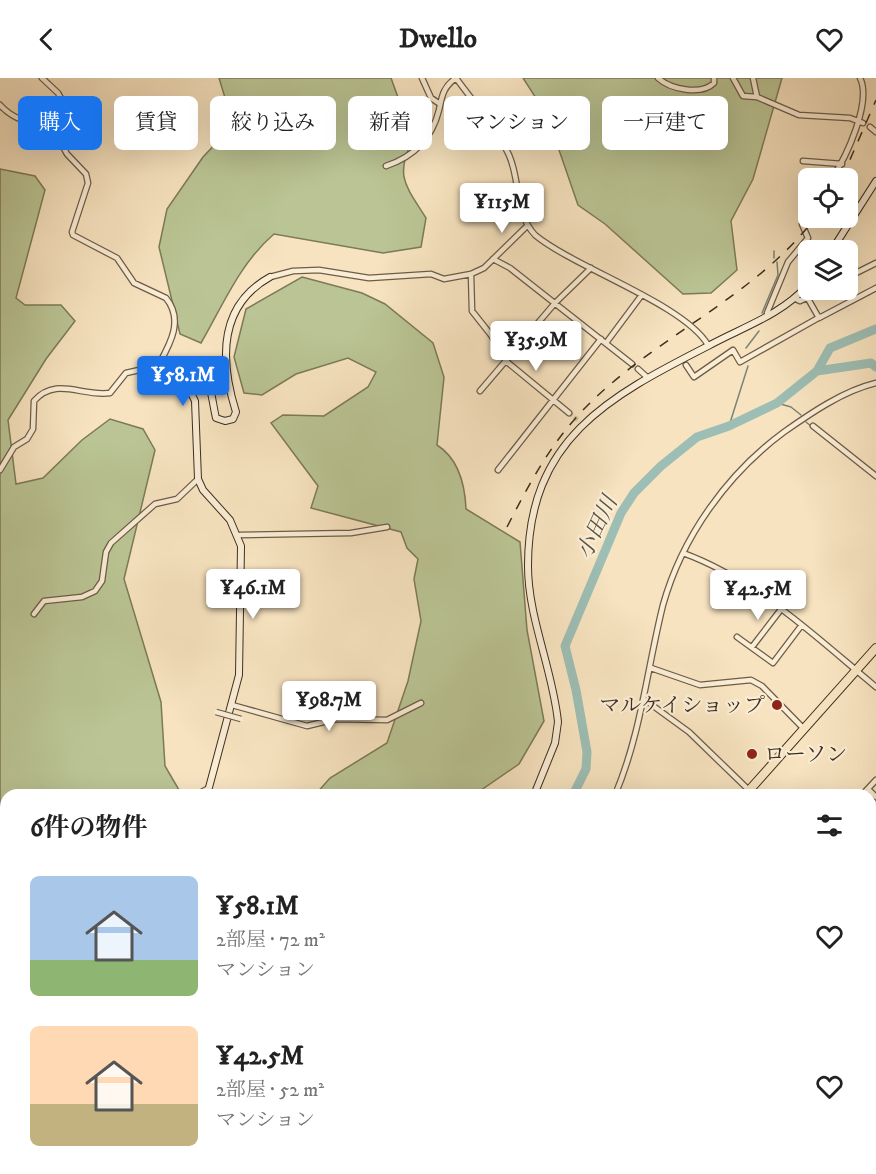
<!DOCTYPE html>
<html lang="ja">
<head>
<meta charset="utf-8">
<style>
	body { margin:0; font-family:"IM FELL DW Pica","Noto Serif JP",serif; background:#f2f2f2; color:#222; height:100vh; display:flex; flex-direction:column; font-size:22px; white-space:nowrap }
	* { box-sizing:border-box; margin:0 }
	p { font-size:20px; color:#767676 }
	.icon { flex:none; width:33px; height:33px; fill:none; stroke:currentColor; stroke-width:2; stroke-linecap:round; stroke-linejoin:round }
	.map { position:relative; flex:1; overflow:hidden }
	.sheet { position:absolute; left:0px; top:711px; width:876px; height:386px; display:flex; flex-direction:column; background:#fff; border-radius:18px 18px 0 0; box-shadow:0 6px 24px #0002 }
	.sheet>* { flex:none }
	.banner { position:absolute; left:18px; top:18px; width:840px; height:54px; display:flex; gap:12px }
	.buttons { position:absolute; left:798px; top:90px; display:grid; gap:12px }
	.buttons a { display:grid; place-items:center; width:60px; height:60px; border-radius:9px; background:#fff; box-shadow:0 6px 24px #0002; font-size:30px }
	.price { position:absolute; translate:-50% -51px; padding:0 14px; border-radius:6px; background:#fff; color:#222; font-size:20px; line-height:39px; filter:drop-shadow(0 2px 3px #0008) }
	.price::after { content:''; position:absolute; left:50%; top:36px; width:18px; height:14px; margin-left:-9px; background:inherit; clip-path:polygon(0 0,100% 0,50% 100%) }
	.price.active { background:#1a73e8; color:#fff }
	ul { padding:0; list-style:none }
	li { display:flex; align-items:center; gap:18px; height:150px; padding:0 30px }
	li span { display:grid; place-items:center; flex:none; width:168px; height:120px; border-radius:9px; color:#555 }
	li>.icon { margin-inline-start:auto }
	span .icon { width:72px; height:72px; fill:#fffc; stroke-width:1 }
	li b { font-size:26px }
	h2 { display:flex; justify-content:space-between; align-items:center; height:72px; padding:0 30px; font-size:26px }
	.tag { padding:0 21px; border-radius:9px; background:#fff; box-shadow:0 6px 24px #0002; font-size:21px; line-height:54px }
	.tag.active { background:#1a73e8; color:#fff }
	header { display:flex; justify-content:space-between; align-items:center; height:78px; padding:0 30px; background:#fff; font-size:27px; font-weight:700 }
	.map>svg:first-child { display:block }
	.green { fill:#bac494; stroke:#7c7a58; stroke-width:1.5 }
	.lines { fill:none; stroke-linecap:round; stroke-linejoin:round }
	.stream { stroke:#778578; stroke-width:1.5 }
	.river { stroke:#9dbeb4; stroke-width:9 }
	.street-tunnel { stroke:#d2bf9f; stroke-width:4.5; stroke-dasharray:4.5 2; stroke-linecap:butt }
	.street-casing { stroke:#6d5c46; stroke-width:7 }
	.secondary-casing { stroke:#3f2f1d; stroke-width:8 }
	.highway-casing { stroke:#3f2f1d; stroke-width:10 }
	.street { stroke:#faedd6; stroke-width:4.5 }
	.secondary { stroke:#faedd6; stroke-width:6 }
	.highway { stroke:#f7e3c0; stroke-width:8 }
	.rail { stroke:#3f2f1d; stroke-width:1.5; stroke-dasharray:10 10; stroke-linecap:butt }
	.street-bridge-casing { stroke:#6d5c46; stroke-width:7; stroke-linecap:butt }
	.street-bridge { stroke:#faedd6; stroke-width:4.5 }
	.poi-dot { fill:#8f2418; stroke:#faedd6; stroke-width:2 }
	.labels { text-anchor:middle; stroke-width:4.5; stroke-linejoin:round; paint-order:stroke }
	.poi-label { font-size:21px; fill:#3f2f1d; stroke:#faedd6; text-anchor:end }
	.water-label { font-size:22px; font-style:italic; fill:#565343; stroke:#faedd6 }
</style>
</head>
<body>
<header><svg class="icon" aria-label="back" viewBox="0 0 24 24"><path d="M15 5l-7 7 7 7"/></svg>Dwello<svg class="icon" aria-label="heart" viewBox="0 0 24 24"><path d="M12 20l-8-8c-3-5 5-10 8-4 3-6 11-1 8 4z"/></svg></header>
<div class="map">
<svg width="876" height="1096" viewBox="0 0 876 1096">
	<rect width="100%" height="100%" fill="#f7e3c0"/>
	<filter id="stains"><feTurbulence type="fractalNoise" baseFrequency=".00333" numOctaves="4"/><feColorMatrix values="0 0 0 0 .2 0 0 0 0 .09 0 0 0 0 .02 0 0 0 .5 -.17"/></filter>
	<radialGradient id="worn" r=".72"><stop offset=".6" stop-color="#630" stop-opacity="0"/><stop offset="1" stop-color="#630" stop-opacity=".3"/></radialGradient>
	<path class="green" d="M219 0H391L413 61C394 98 406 108 426 140L421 169 383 175 274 156C240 185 223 227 201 265L180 256 159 169 167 131 203 79 222 59 226 23Z
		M523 0H782L753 101 731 143 737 192 711 215 683 216 605 146 578 127 547 37Z
		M0 91 35 98 45 112 16 220 25 227H61L75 243 46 281 8 342 16 406 43 400 82 362 110 341 143 351 155 372 124 501 161 624 165 688 182 717H6V906H3L0 886Z
		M302 199 362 215 385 226 433 265 444 299 437 367C459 381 465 407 466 431L520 464 527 552 544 643 519 686 474 717H315L330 700 387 665 408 603 421 543 414 501 418 481 407 470 401 454 311 430 318 408 271 345 283 337 324 338 368 309 376 294 348 280 296 296 262 317 244 315 234 279 246 231Z
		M732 1090 830 1091 832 1096H727Z"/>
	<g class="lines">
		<path class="stream" d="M774 173V180
			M762 235 778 197 777 184
			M746 270 759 253
			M777 325 791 329 801 337
			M806 344 812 349
			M729 348 748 288"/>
		<path class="river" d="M817 293 871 285 876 289
			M573 717 586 691 587 674 576 612 565 568 621 435 634 415 661 388 697 359 729 348 777 325 817 293 830 270 876 251
			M433 1096 435 1090"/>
		<path class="street-tunnel" d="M569 335 579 343"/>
		<g class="street-casing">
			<path id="street" d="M42 0 58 15 67 31 53 50
				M422 0 431 20 440 26
				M456 0C474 25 496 49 509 77 521 104 514 134 535 157 575 190 684 226 708 267
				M658 0C670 11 701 18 714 5V0
				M733 0 743 18 757 19 799 37 850 40 863 45
				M753 0 757 19
				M0 27C14 43 34 46 53 50
				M870 49 876 54
				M53 50 67 76 86 96 88 105 72 154 73 157 117 180 134 205 166 220C184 242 170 266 159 286
				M803 83 842 86
				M386 88C413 79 432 61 439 32 442 18 443 9 456 0
				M832 100C846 80 872 24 860 0
				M493 181 510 190 632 286
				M471 196 472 233 491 257 507 284 569 335
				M270 199 293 193 319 192 369 200 431 196 444 201 471 196 484 190 527 148
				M848 199 876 185
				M807 219 819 240 876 210
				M794 220 800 223 823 212
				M768 238 767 235 788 184 808 160 802 146 808 134
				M606 265 641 218
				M686 287 694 299 733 272 740 284 820 239
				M638 291 648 300
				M480 313 555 225 591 190
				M813 348 876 398
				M0 392 14 369 27 361 33 351 34 323C56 298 82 319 110 315L126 295 157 288
				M498 392 601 261
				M239 457 351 455 387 449
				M683 475C757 502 817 560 876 609
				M34 536 44 523 82 519 95 513 102 503 106 474 111 465 155 426 177 421 198 401
				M737 559 773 585 801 548
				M752 569 782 530
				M651 590 700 607 751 602 762 608 804 651
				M645 622 689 654 754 717
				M232 627 307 648 336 641 387 642 421 625
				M868 711 876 719
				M196 717 207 711
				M615 717C641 656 647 591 663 527 682 459 727 396 784 354 811 335 843 313 876 305
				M862 717 876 702
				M870 830 876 836
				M870 932 876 940
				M0 959 6 962
				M870 1038 876 1044
				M264 1090 266 1096
				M288 1090 290 1096
				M844 1090 845 1096
				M200 1096 212 1090
				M310 1096 315 1090
				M350 1096 355 1090
				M480 1096 483 1090
				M611 1096 615 1090
				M658 1096 667 1090"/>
		</g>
		<g class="secondary-casing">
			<path id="secondary" d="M832 172 876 103
				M145 291 156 300
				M207 717 239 597 241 468 230 442 203 412 198 401 195 323 190 313 157 300 154 294 157 288C165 285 172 286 180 288 214 295 209 310 216 340L225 343 233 341 236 334C220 283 218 228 270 199
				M534 717 555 665 558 644C553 592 528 540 528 488 528 361 608 319 708 268 743 249 781 237 808 207
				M870 937 876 930
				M0 946 6 947
				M870 955 876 961
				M184 1096 185 1090"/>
		</g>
		<g class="highway-casing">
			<path id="highway" d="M745 717 876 570
				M536 1096 539 1090"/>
		</g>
		<use href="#street" class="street"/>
		<use href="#secondary" class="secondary"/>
		<use href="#highway" class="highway"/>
		<path class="rail" d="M842 100 876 22
			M507 449C530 404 552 363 587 328 656 258 755 219 815 140
			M98 1096 103 1090"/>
		<g class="street-bridge-casing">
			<path id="street-bridge" d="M216 634 241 641"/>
		</g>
		<use href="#street-bridge" class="street-bridge"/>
	</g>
	<g class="poi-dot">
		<circle cx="777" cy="627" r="6"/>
		<circle cx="752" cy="676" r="6"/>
	</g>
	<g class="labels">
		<g class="poi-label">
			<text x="765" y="634">マルケイショップ</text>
			<text x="764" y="683" text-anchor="start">ローソン</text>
		</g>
		<g class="water-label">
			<text transform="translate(596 449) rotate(-65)" y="8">小田川</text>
		</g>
	</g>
	<rect width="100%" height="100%" filter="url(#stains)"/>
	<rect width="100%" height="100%" fill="url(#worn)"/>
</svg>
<div class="buttons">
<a><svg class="icon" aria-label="locate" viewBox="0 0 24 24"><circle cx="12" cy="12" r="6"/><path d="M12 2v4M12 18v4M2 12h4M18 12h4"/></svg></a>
<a><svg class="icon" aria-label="layers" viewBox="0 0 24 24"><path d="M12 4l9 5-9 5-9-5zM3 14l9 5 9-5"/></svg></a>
</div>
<b class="price" style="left:502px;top:156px">¥115M</b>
<b class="price" style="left:536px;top:294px">¥35.9M</b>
<b class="price active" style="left:183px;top:329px">¥58.1M</b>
<b class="price" style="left:253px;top:542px">¥46.1M</b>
<b class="price" style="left:758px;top:543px">¥42.5M</b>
<b class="price" style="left:329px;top:654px">¥98.7M</b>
<div class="banner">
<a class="tag active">購入</a>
<a class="tag">賃貸</a>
<a class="tag">絞り込み</a>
<a class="tag">新着</a>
<a class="tag">マンション</a>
<a class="tag">一戸建て</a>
</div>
<section class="sheet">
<h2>6件の物件<svg class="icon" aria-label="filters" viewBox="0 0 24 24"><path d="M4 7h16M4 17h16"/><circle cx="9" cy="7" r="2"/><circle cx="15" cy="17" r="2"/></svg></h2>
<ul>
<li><span style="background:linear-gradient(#a9c7e8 70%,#8fb573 0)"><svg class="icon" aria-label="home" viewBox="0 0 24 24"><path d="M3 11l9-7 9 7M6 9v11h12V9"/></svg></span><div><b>¥58.1M</b><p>2部屋 · 72 m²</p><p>マンション</p></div><svg class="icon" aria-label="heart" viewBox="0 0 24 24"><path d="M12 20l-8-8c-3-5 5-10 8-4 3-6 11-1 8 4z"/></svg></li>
<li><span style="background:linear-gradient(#ffd9b3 65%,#c2b280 0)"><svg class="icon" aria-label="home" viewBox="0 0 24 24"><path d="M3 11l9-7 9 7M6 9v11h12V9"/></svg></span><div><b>¥42.5M</b><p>2部屋 · 52 m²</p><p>マンション</p></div><svg class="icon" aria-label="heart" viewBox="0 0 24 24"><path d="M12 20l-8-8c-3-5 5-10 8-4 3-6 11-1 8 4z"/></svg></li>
</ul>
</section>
</div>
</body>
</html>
